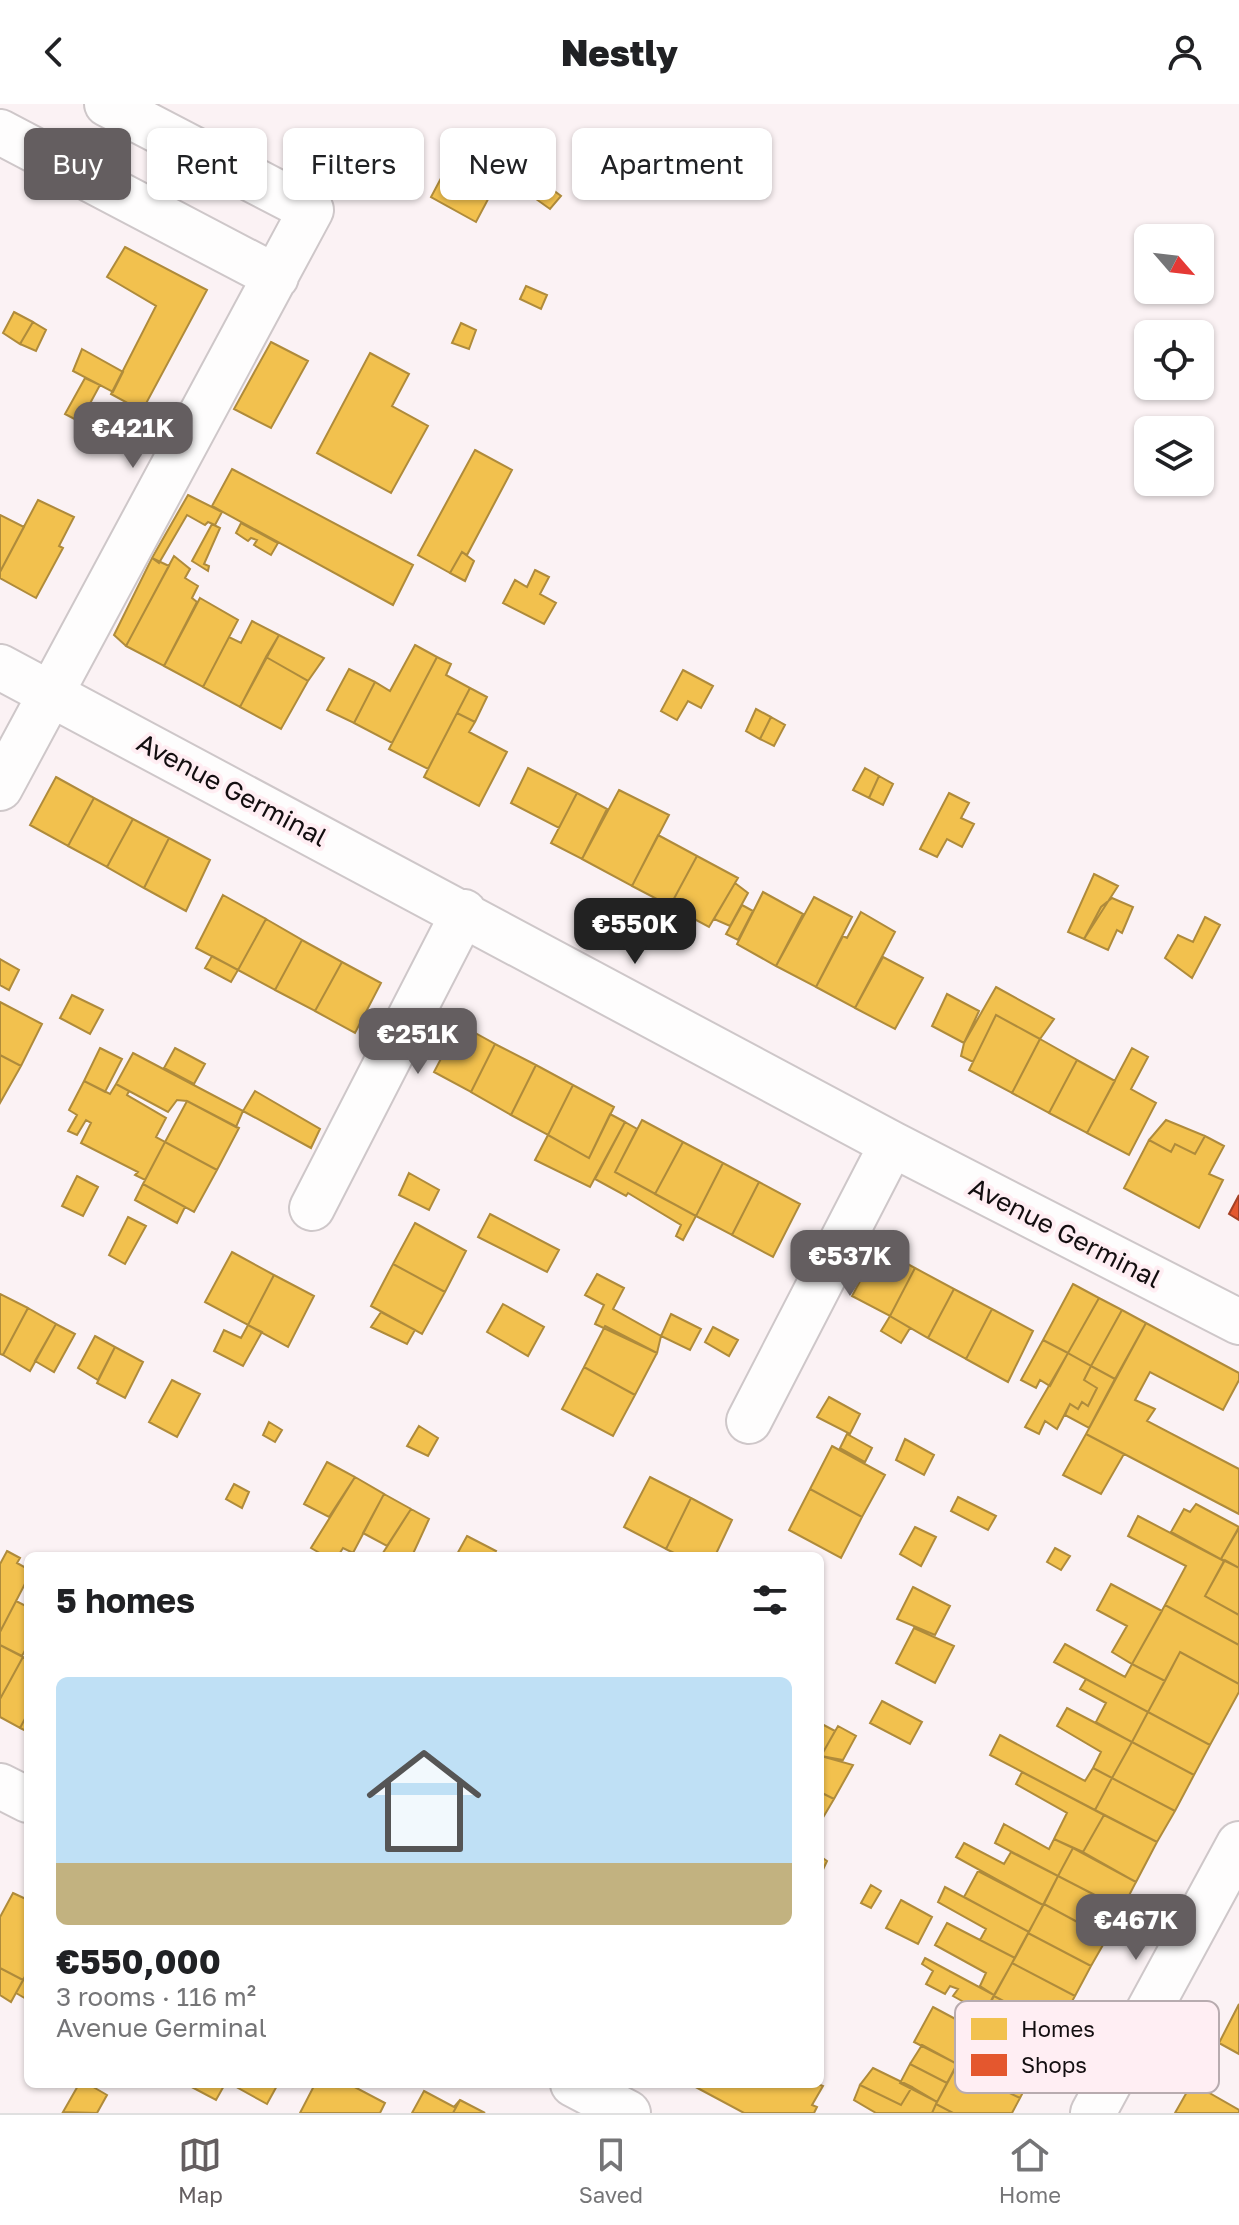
<!DOCTYPE html>
<html lang="en">
<head>
<meta charset="utf-8">
<style>
	body { margin:0; font-family:"Golos Text",sans-serif; background:#f6f6f6; color:#202124; height:100vh; display:flex; flex-direction:column; font-size:30px; white-space:nowrap }
	* { box-sizing:border-box; margin:0 }
	p { font-size:26px; color:#757577 }
	.icon { flex:none; width:44px; height:44px; fill:none; stroke:currentColor; stroke-width:2; stroke-linecap:round; stroke-linejoin:round }
	.map { position:relative; flex:1; overflow:hidden }
	.side { position:absolute; left:24px; top:1448px; width:800px; height:536px; display:flex; flex-direction:column; background:#fff; border-radius:12px; box-shadow:0 2px 6px #0004 }
	.side>* { flex:none }
	.guide { position:absolute; left:24px; top:24px; width:800px; height:72px; display:flex; gap:16px }
	.needle { width:52px; rotate:118deg }
	.buttons { position:absolute; left:1134px; top:120px; display:grid; gap:16px }
	.buttons a { display:grid; place-items:center; width:80px; height:80px; border-radius:12px; background:#fff; box-shadow:0 2px 6px #0004; font-size:40px }
	.price { position:absolute; translate:-50% -68px; padding:0 18px; border-radius:16px; background:#645e60; color:#fff; font-size:26px; line-height:52px; filter:drop-shadow(0 2px 4px #0008) }
	.price::after { content:''; position:absolute; left:50%; top:48px; width:24px; height:18px; margin-left:-12px; background:inherit; clip-path:polygon(0 0,100% 0,50% 100%) }
	.price.on { background:#222; color:#fff }
	ul { padding:0; list-style:none }
	li { display:grid; align-content:center; gap:16px; height:424px; padding:0 32px }
	li+li { border-top:2px solid #e0e0e0 }
	li span { display:grid; place-items:center; height:248px; border-radius:12px; color:#555 }
	li>.icon { margin-inline-start:auto }
	span .icon { width:144px; height:144px; fill:#fffc; stroke-width:1 }
	li b { font-size:34px }
	h2 { display:flex; justify-content:space-between; align-items:center; height:96px; padding:0 32px; font-size:34px }
	.tag { padding:0 28px; border-radius:12px; background:#fff; box-shadow:0 2px 6px #0004; font-size:28px; line-height:72px }
	.tag.on { background:#645e60; color:#fff }
	header { display:flex; justify-content:space-between; align-items:center; height:104px; padding:0 32px; background:#fff; font-size:36px; font-weight:800 }
	.dock { display:flex; justify-content:space-around; align-items:center; height:112px; border-top:2px solid #e0e0e0; background:#fff; font-size:22px; color:#757577 }
	.dock a { display:grid; justify-items:center; gap:4px }
	.dock .on { color:#645e60 }
	.map>svg:first-child { display:block }
	.homes { fill:#f2c14e; stroke:#af8b3b; stroke-width:2 }
	.shops { fill:#e4572e; stroke:#a54125; stroke-width:2 }
	.lines { fill:none; stroke-linecap:round; stroke-linejoin:round }
	.street-casing { stroke:#cec7c9; stroke-width:48 }
	.secondary-casing { stroke:#cec7c9; stroke-width:48 }
	.street { stroke:#fefdfd; stroke-width:44 }
	.secondary { stroke:#fefdfd; stroke-width:44 }
	.labels { text-anchor:middle; stroke-width:8; stroke-linejoin:round; paint-order:stroke }
	.street-label { font-size:26px; fill:#130e10; stroke:#ffeef3 }
	.key { fill:#ffeef3; stroke:#b8abaf; stroke-width:2 }
	.key-label { font-size:22px; fill:#130e10 }
</style>
</head>
<body>
<header><svg class="icon" aria-label="back" viewBox="0 0 24 24"><path d="M15 5l-7 7 7 7"/></svg>Nestly<svg class="icon" aria-label="person" viewBox="0 0 24 24"><circle cx="12" cy="8" r="4"/><path d="M4 21q1-7 8-7t8 7"/></svg></header>
<div class="map">
<svg width="1239" height="2009" viewBox="0 0 1239 2009">
	<rect width="100%" height="100%" fill="#fbf2f4"/>
	<path class="homes" d="M449 59 494 84 476 118 431 93Z
		M549 83 561 92 550 105 536 95Z
		M125 143 207 186 142 307 111 290 156 202 107 173Z
		M526 182 547 191 541 205 520 195Z
		M14 208 33 218 20 240 3 229Z
		M33 218 46 226 36 247 20 240Z
		M461 219 476 226 469 245 452 239Z
		M271 238 308 257 271 324 234 305Z
		M82 245 123 268 113 288 73 267Z
		M370 249 409 270 392 302 428 322 391 389 317 349Z
		M85 274 100 281 80 318 65 310Z
		M475 346 512 366 467 451 462 448 450 469 418 451Z
		M232 365 413 461 393 501 212 402Z
		M188 391 222 408 215 421 208 418 205 421 187 411 159 459 152 454Z
		M38 396 74 413 59 442 63 444 36 494 0 474V468Z
		M0 411 24 423 0 468Z
		M241 419 278 439 271 451 254 441 257 436 251 434 248 437 236 429Z
		M212 420 220 424 204 460 209 462 208 467 192 457Z
		M462 448 474 457 465 477 450 469Z
		M174 452 190 465 185 474 198 482 192 494 197 498 164 562 126 542Z
		M152 454 169 462 126 542 114 531Z
		M535 466 549 473 540 490 556 499 544 520 503 499 515 476 527 483Z
		M200 494 238 516 203 583 164 562Z
		M252 517 279 531 240 603 203 583 229 533 241 539Z
		M279 531 324 554 308 577 266 553Z
		M415 541 437 553 392 639 354 619 375 578 390 587Z
		M266 553 308 577 281 625 240 603Z
		M437 553 451 560 446 571 470 584 428 665 389 645Z
		M349 565 375 578 354 619 327 606Z
		M683 566 713 582 701 604 688 597 677 616 661 607Z
		M470 584 487 593 475 618 457 609Z
		M756 605 771 613 760 635 746 627Z
		M457 609 475 618 469 628 507 648 479 702 424 673Z
		M771 613 785 621 774 642 760 635Z
		M528 664 577 689 559 724 511 699Z
		M865 664 879 672 869 694 853 686Z
		M879 672 893 680 883 701 869 694Z
		M56 673 94 694 68 742 30 721Z
		M619 686 669 711 632 782 582 755Z
		M577 689 607 705 582 755 551 739Z
		M949 689 969 699 961 714 974 720 962 743 947 735 937 753 920 745Z
		M94 694 133 715 107 763 68 742Z
		M133 715 169 734 144 784 107 763Z
		M658 731 697 752 670 802 632 782Z
		M169 734 210 756 186 807 144 784Z
		M697 752 738 774 709 823 670 802Z
		M1094 770 1118 782 1084 835 1068 828Z
		M735 779 748 789 730 822 714 815Z
		M763 788 803 810 776 862 737 840Z
		M223 791 266 815 238 866 196 844Z
		M814 793 852 813 816 883 776 862Z
		M1112 794 1133 803 1122 829 1117 826 1108 846 1084 835 1101 803Z
		M742 801 753 807 738 836 726 830Z
		M861 808 895 828 855 904 816 883 843 832 847 834Z
		M1205 813 1220 821 1192 874 1165 854 1178 831 1193 838Z
		M266 815 302 836 275 886 238 866Z
		M302 836 342 858 315 907 275 886Z
		M212 852 238 866 231 878 205 864Z
		M883 853 923 874 895 925 855 904Z
		M0 855 19 866 9 886 0 881Z
		M342 858 381 879 355 929 315 907Z
		M996 883 1054 915 1040 935 996 911 973 958 961 952 964 939Z
		M947 890 979 907 964 939 932 922Z
		M72 891 103 906 90 930 60 914Z
		M0 898 42 920 21 962 0 951Z
		M996 911 1040 935 1012 989 969 966Z
		M459 920 495 940 471 988 434 968Z
		M1040 935 1077 956 1049 1009 1012 989Z
		M495 940 536 961 511 1011 471 988Z
		M100 944 122 955 105 988 84 977Z
		M175 944 205 960 194 980 164 964Z
		M1132 944 1148 953 1131 985 1156 999 1129 1051 1087 1029Z
		M133 949 243 1007 236 1023 187 997 177 996 168 1008 116 980Z
		M0 951 21 962 0 999Z
		M1077 956 1115 977 1087 1029 1049 1009Z
		M536 961 573 981 548 1031 511 1011Z
		M84 977 110 990 116 980 129 987 127 991 166 1014 156 1033 165 1038 145 1076 135 1071 138 1068 81 1039 91 1019 86 1016 77 1031 68 1027 77 1011 69 1006Z
		M573 981 614 1003 589 1054 548 1031Z
		M255 987 320 1025 311 1044 243 1007Z
		M187 997 239 1024 217 1066 165 1038Z
		M610 1010 625 1018 590 1083 535 1056 548 1031 589 1054Z
		M642 1016 683 1038 655 1090 615 1068Z
		M1166 1016 1205 1032 1195 1050 1175 1040 1171 1048 1149 1036Z
		M625 1018 637 1025 615 1068 696 1112 683 1136 676 1132 681 1121 628 1089 626 1092 595 1075Z
		M1205 1032 1224 1042 1209 1070 1223 1076 1199 1124 1124 1084 1149 1036 1171 1048 1175 1040 1195 1050Z
		M165 1038 217 1066 194 1108 143 1080Z
		M683 1038 723 1059 696 1112 655 1090Z
		M723 1059 759 1078 732 1131 696 1112Z
		M409 1069 439 1086 429 1106 399 1091Z
		M77 1072 98 1083 83 1112 62 1102Z
		M759 1078 800 1100 773 1153 732 1131Z
		M143 1080 185 1103 177 1119 135 1096Z
		M490 1110 559 1146 547 1168 478 1133Z
		M128 1113 146 1122 125 1160 109 1151Z
		M415 1119 466 1147 445 1188 393 1160Z
		M878 1144 915 1164 890 1212 852 1192Z
		M232 1148 274 1171 248 1221 205 1198Z
		M393 1160 445 1188 422 1230 371 1202Z
		M915 1164 954 1185 928 1234 890 1212Z
		M597 1170 624 1184 613 1205 661 1232 657 1249 595 1220 604 1201 585 1191Z
		M274 1171 314 1192 288 1243 248 1221Z
		M1073 1180 1099 1194 1068 1249 1043 1236Z
		M954 1185 992 1205 966 1255 928 1234Z
		M0 1190 28 1204 3 1251 0 1250Z
		M1099 1194 1122 1206 1091 1262 1068 1249Z
		M503 1200 544 1223 528 1252 487 1228Z
		M28 1204 56 1220 30 1267 3 1251Z
		M992 1205 1033 1227 1008 1278 966 1255Z
		M1122 1206 1146 1219 1115 1275 1091 1262Z
		M381 1208 415 1226 407 1240 371 1223Z
		M671 1210 701 1225 690 1246 661 1232Z
		M890 1212 910 1224 901 1239 881 1227Z
		M1146 1219 1239 1269V1276L1223 1306 1150 1268 1135 1296 1155 1305 1147 1317 1239 1365V1410L1086 1330Z
		M56 1220 75 1230 54 1268 35 1257Z
		M248 1221 262 1228 243 1262 214 1247 224 1226 241 1234Z
		M605 1222 657 1249 635 1291 584 1263Z
		M713 1223 738 1236 729 1252 705 1238Z
		M95 1232 115 1243 98 1276 78 1264Z
		M1043 1236 1068 1249 1050 1282 1040 1276 1036 1284 1021 1276Z
		M115 1243 143 1258 125 1294 97 1279Z
		M1068 1249 1091 1262 1084 1276 1097 1284 1088 1302 1082 1298 1078 1305 1070 1300 1057 1325 1045 1317 1039 1330 1025 1323Z
		M1091 1262 1115 1275 1089 1324 1065 1311 1070 1300 1078 1305 1082 1298 1088 1302 1097 1284 1084 1276Z
		M584 1263 635 1291 613 1332 562 1305Z
		M172 1276 200 1290 177 1333 149 1318Z
		M829 1293 860 1310 850 1330 817 1313Z
		M269 1318 282 1326 275 1338 263 1331Z
		M419 1322 438 1334 428 1352 407 1342Z
		M847 1330 872 1344 865 1358 840 1344Z
		M1086 1330 1124 1350 1101 1390 1063 1371Z
		M905 1335 934 1351 924 1371 896 1356Z
		M832 1342 885 1371 862 1413 810 1385Z
		M327 1358 355 1373 329 1413 304 1400Z
		M355 1373 384 1390 353 1449 343 1444 338 1452H325L311 1444Z
		M650 1373 691 1394 666 1445 624 1423Z
		M234 1380 249 1388 242 1404 226 1395Z
		M810 1385 862 1413 841 1454 789 1426Z
		M384 1390 411 1405 387 1442 363 1429Z
		M958 1393 996 1412 988 1426 951 1407Z
		M691 1394 732 1416 715 1452H680L666 1445Z
		M1196 1400 1239 1423 1221 1455 1224 1457 1171 1428 1184 1405 1190 1408Z
		M411 1405 429 1415 412 1452H381Z
		M1138 1412 1224 1457 1205 1492 1239 1511V1541L1165 1501 1186 1462 1128 1432Z
		M915 1423 936 1433 921 1462 900 1450Z
		M1239 1424V1464L1221 1455Z
		M467 1432 496 1447 493 1452H456Z
		M1055 1444 1070 1452 1061 1466 1047 1458Z
		M7 1447 20 1454 17 1459 28 1465V1474L0 1528V1460Z
		M1225 1456 1239 1464V1511L1205 1492Z
		M1111 1480 1162 1507 1132 1560 1112 1548 1127 1522 1097 1506Z
		M913 1483 950 1502 935 1531 897 1515Z
		M16 1497 28 1503V1541L22 1552 0 1541V1528Z
		M1165 1501 1239 1541V1580L1180 1548 1165 1577 1132 1560Z
		M914 1524 954 1542 935 1579 896 1559Z
		M1065 1540 1125 1573 1132 1560 1165 1577 1148 1608 1054 1558Z
		M0 1541 23 1553 0 1595Z
		M1180 1548 1239 1580V1588L1210 1641 1148 1608Z
		M23 1553 28 1556V1609L20 1624 0 1613V1595Z
		M1086 1575 1148 1608 1132 1638 1096 1618 1106 1599 1080 1585Z
		M882 1597 922 1618 910 1640 870 1619Z
		M1067 1604 1132 1638 1112 1674 1093 1664 1101 1648 1057 1622Z
		M1148 1608 1210 1641 1194 1671 1132 1638Z
		M28 1609V1628L20 1624Z
		M820 1619 835 1627 820 1654Z
		M838 1622 856 1632 843 1656 821 1652Z
		M1000 1631 1085 1677 1093 1664 1112 1674 1095 1706 990 1651Z
		M1132 1638 1194 1671 1175 1707 1112 1674Z
		M821 1652 853 1661 834 1695 820 1688Z
		M1022 1668 1104 1711 1083 1748 1054 1735 1067 1709 1016 1680Z
		M1112 1674 1175 1707 1157 1738 1095 1706Z
		M820 1688 834 1695 821 1717 820 1716Z
		M1104 1711 1157 1738 1136 1778 1083 1748Z
		M1004 1720 1049 1745 1054 1735 1073 1744 1058 1772 995 1739Z
		M964 1739 1004 1760 1011 1748 1058 1772 1043 1801 956 1753Z
		M1073 1744 1136 1778 1122 1805 1058 1772Z
		M820 1752 827 1757 820 1772Z
		M978 1767 1043 1801 1029 1828 964 1793Z
		M1058 1772 1122 1805 1107 1834 1044 1800Z
		M871 1781 881 1787 871 1804 861 1799Z
		M945 1783 1029 1828 1015 1854 980 1836 986 1825 938 1798Z
		M13 1789 28 1796V1867L23 1876 0 1864V1813Z
		M901 1796 932 1813 918 1840 886 1824Z
		M1044 1800 1107 1834 1091 1862 1028 1829Z
		M947 1819 1015 1854 994 1891 980 1882 986 1869 935 1841Z
		M1028 1829 1091 1862 1075 1892 1012 1859Z
		M925 1854 994 1891 976 1926 961 1918 971 1902 953 1892 958 1885 950 1882 945 1890 926 1880 933 1867 922 1860Z
		M1012 1859 1075 1892 1057 1925 994 1892Z
		M0 1864 23 1876 11 1898 0 1891Z
		M26 1871 28 1872V1896L16 1889Z
		M994 1892 1057 1925 1039 1958 976 1926Z
		M1239 1900V1950L1219 1939Z
		M933 1903 976 1926 957 1960 914 1938Z
		M976 1926 1039 1958 1020 1994 956 1963Z
		M922 1941 957 1960 947 1979 910 1960Z
		M910 1960 947 1979 937 1998 900 1979Z
		M956 1963 1020 1994 1012 2009H953L936 2000Z
		M873 1964 912 1983 901 2001 860 1981Z
		M1192 1979 1239 2006V2009H1175Z
		M79 1980H88L107 1991 97 2009 63 2008Z
		M186 1980H225L216 1996Z
		M231 1980H278L267 2000Z
		M315 1980H349L385 1999 380 2009H300Z
		M690 1980H818L823 1982 812 2001 817 2003 814 2009H744Z
		M860 1981 901 2001 912 1983 937 1998 932 2009H876L854 1996Z
		M424 1987 454 2003 460 1996 453 2009H412Z
		M460 1996 485 2009H453Z
		M936 2000 953 2009H932Z"/>
	<path class="shops" d="M1239 1091V1116L1229 1110Z"/>
	<g class="lines">
		<g class="street-casing">
			<path id="street" d="M0 28 276 173
				M0 563 892 1040 1239 1218
				M0 684 311 106 107 0
				M312 1104 464 808
				M749 1317 892 1040
				M1093 2009 1239 1740"/>
		</g>
		<g class="secondary-casing">
			<path id="secondary" d="M0 1682 28 1696
				M573 1980 628 2009"/>
		</g>
		<use href="#street" class="street"/>
		<use href="#secondary" class="secondary"/>
	</g>
	<g class="labels">
		<g class="street-label">
			<text transform="translate(232 686) rotate(28)" y="9">Avenue Germinal</text>
			<text transform="translate(1065 1129) rotate(27)" y="9">Avenue Germinal</text>
		</g>
	</g>
	<rect x="955" y="1897" width="264" height="92" rx="12" class="key"/>
	<rect x="971" y="1914" width="36" height="22" fill="#f2c14e"/>
	<rect x="971" y="1950" width="36" height="22" fill="#e4572e"/>
	<g class="key-label">
		<text x="1021" y="1933">Homes</text>
		<text x="1021" y="1969">Shops</text>
	</g>
</svg>
<div class="buttons">
<a><svg class="needle" viewBox="-14 -14 28 28"><path d="M0-13l5 13h-10z" fill="#e53935"/><path d="M0 13l5-13h-10z" fill="#757577"/></svg></a>
<a><svg class="icon" aria-label="locate" viewBox="0 0 24 24"><circle cx="12" cy="12" r="6"/><path d="M12 2v4M12 18v4M2 12h4M18 12h4"/></svg></a>
<a><svg class="icon" aria-label="layers" viewBox="0 0 24 24"><path d="M12 4l9 5-9 5-9-5zM3 14l9 5 9-5"/></svg></a>
</div>
<b class="price" style="left:133px;top:366px">€421K</b>
<b class="price on" style="left:635px;top:862px">€550K</b>
<b class="price" style="left:418px;top:972px">€251K</b>
<b class="price" style="left:850px;top:1194px">€537K</b>
<b class="price" style="left:1136px;top:1858px">€467K</b>
<div class="guide">
<a class="tag on">Buy</a>
<a class="tag">Rent</a>
<a class="tag">Filters</a>
<a class="tag">New</a>
<a class="tag">Apartment</a>
</div>
<section class="side">
<h2>5 homes<svg class="icon" aria-label="filters" viewBox="0 0 24 24"><path d="M4 7h16M4 17h16"/><circle cx="9" cy="7" r="2"/><circle cx="15" cy="17" r="2"/></svg></h2>
<ul>
<li><span style="background:linear-gradient(#bfe0f5 75%,#c2b280 0)"><svg class="icon" aria-label="home" viewBox="0 0 24 24"><path d="M3 11l9-7 9 7M6 9v11h12V9"/></svg></span><div><b>€550,000</b><p>3 rooms · 116 m²</p><p>Avenue Germinal</p></div></li>
</ul>
</section>
</div>
<nav class="dock">
<a class="on"><svg class="icon" aria-label="map" viewBox="0 0 24 24"><path d="M3 6l6-2 6 2 6-2v14l-6 2-6-2-6 2zM9 4v14M15 6v14"/></svg>Map</a>
<a><svg class="icon" aria-label="saved" viewBox="0 0 24 24"><path d="M7 4h10v16l-5-4-5 4z"/></svg>Saved</a>
<a><svg class="icon" aria-label="home" viewBox="0 0 24 24"><path d="M3 11l9-7 9 7M6 9v11h12V9"/></svg>Home</a>
</nav>
</body>
</html>
